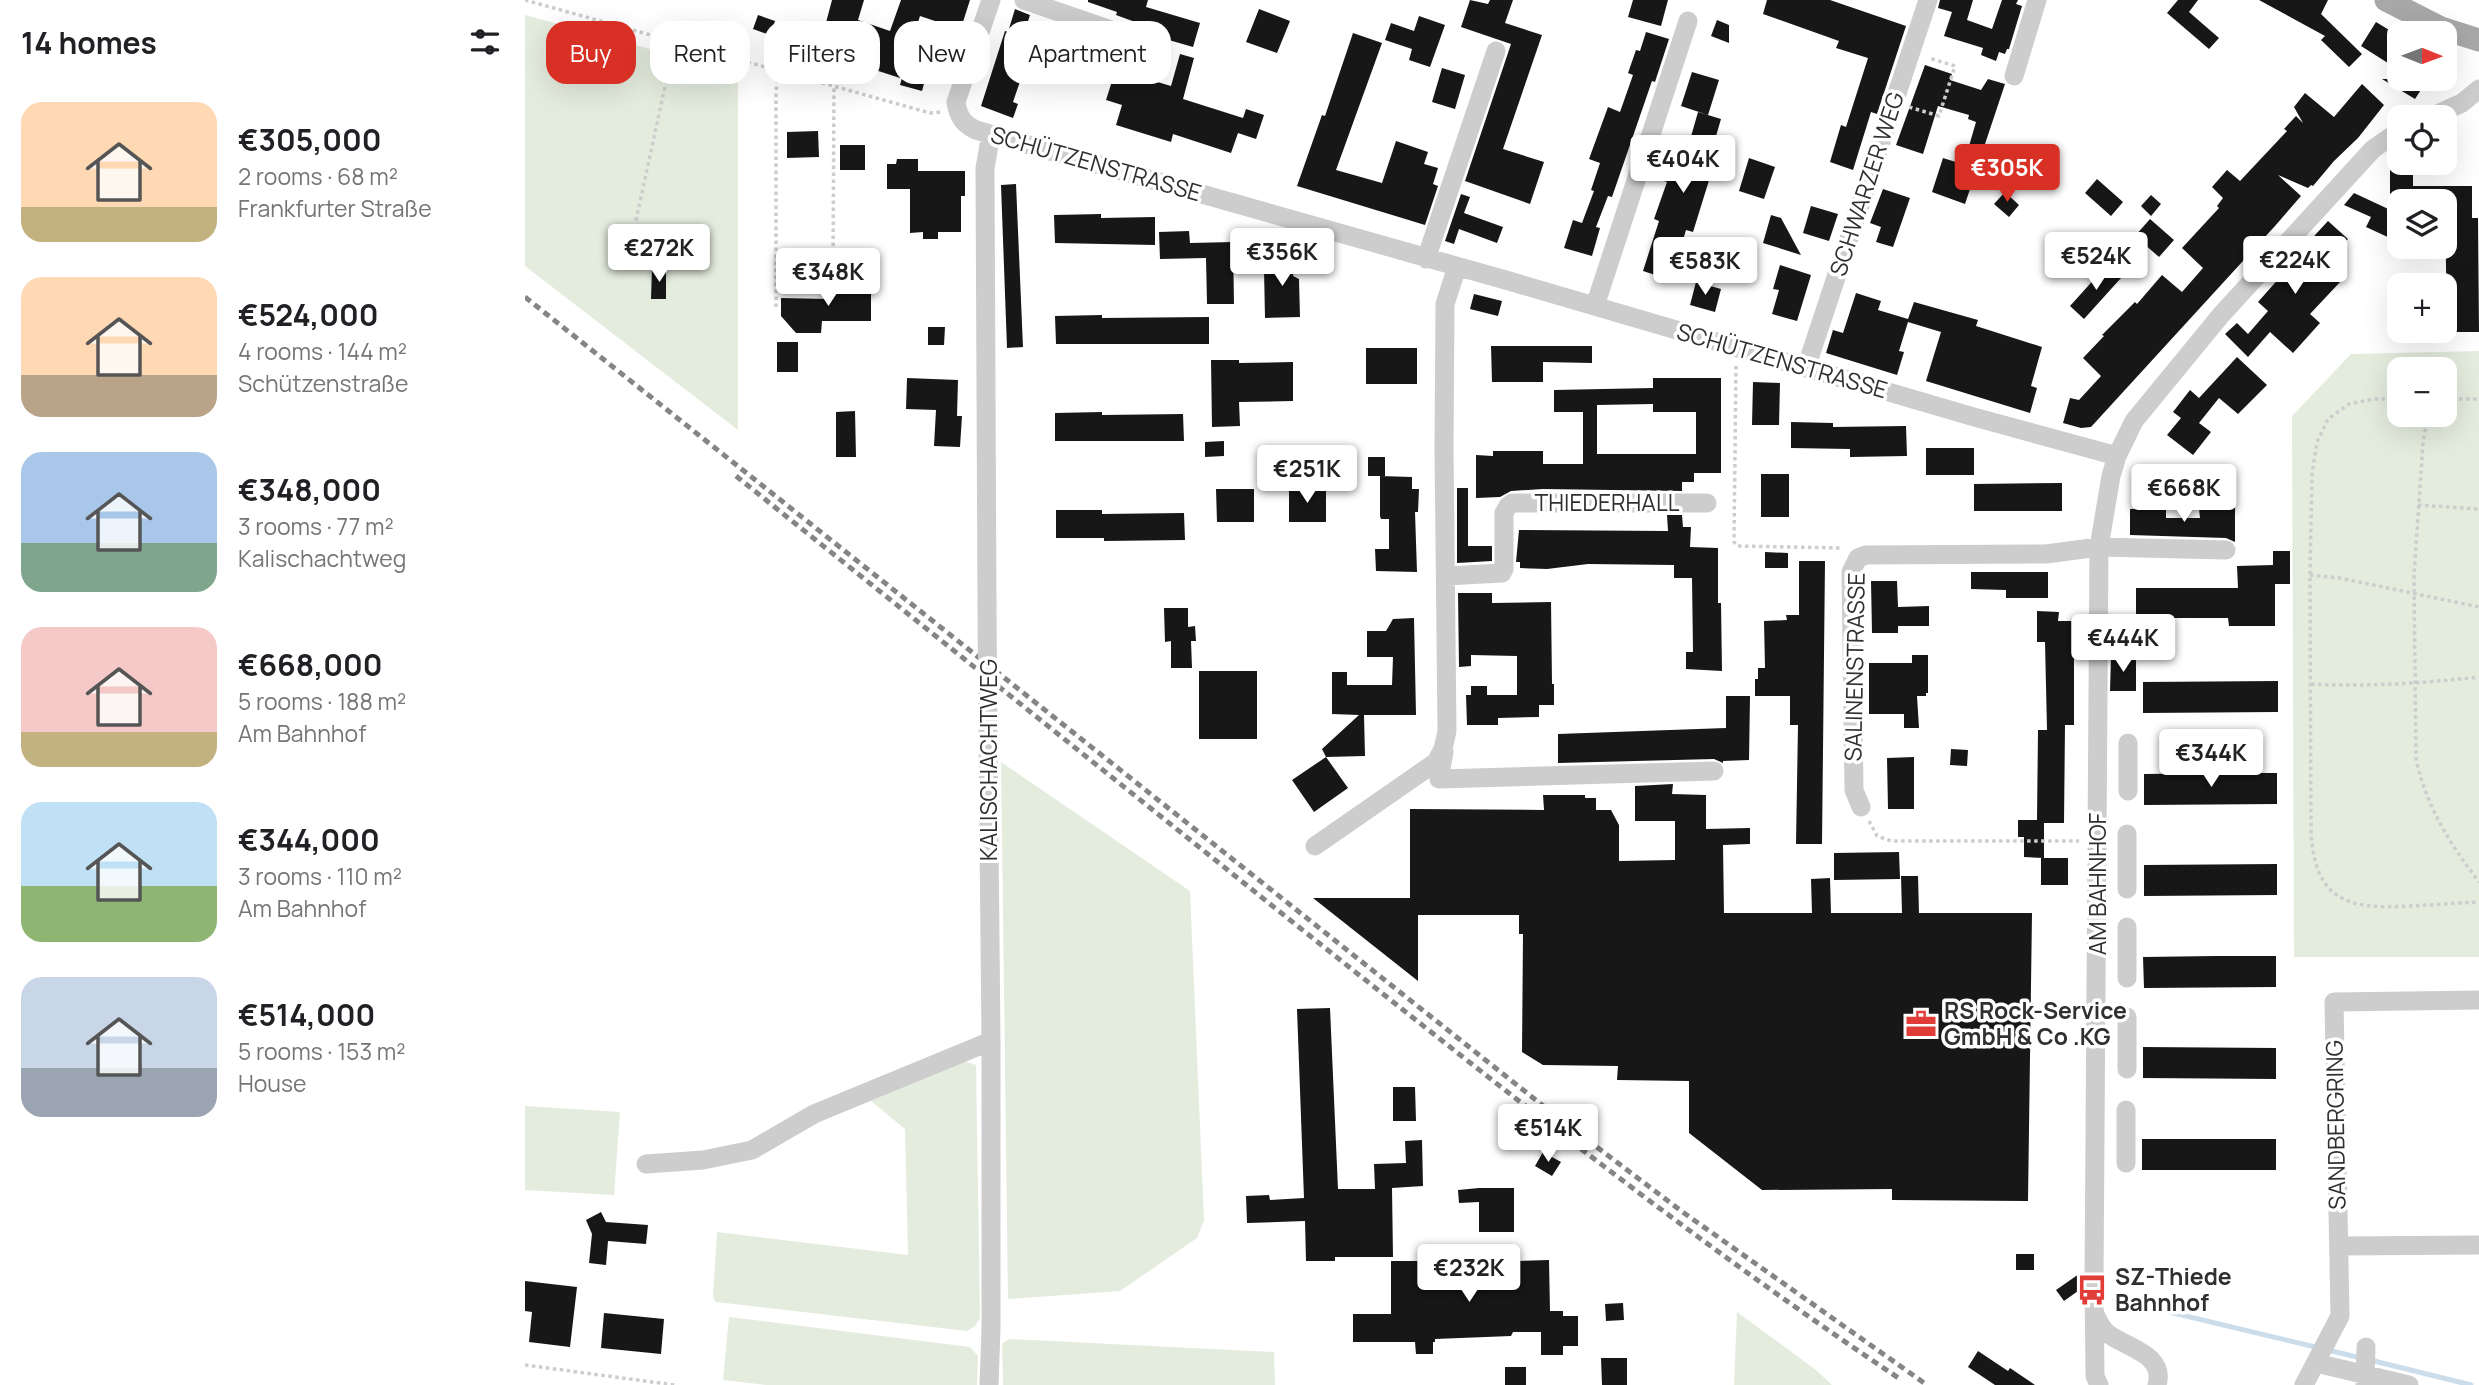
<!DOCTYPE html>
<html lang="en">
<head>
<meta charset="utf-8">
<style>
	body { margin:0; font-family:Manrope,sans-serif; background:#f6f6f6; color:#202124; height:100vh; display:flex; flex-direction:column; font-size:26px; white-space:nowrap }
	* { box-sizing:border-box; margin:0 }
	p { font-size:23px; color:#757577 }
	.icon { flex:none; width:38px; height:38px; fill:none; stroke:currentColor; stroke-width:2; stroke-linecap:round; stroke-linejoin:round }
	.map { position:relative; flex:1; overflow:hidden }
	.sheet { display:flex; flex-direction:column; background:#fff; width:525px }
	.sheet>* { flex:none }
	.guide { position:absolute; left:21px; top:21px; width:665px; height:63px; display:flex; gap:14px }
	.needle { width:46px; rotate:91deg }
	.tools { position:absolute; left:1862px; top:21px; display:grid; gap:14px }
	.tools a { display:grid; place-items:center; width:70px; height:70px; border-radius:14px; background:#fff; box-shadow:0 7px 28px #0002; font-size:35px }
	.price { position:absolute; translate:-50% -60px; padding:0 16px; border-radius:7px; background:#fff; color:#222; font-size:23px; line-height:46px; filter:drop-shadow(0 2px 4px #0008) }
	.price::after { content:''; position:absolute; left:50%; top:42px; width:21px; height:16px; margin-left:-10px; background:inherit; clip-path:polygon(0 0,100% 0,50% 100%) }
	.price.on { background:#d93025; color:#fff }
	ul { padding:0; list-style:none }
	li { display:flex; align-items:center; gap:21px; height:175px; padding:0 21px }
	li span { display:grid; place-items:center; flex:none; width:196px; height:140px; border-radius:21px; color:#555 }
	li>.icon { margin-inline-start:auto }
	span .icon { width:84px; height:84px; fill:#fffc; stroke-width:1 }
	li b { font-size:30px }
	h2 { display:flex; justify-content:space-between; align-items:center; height:84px; padding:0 21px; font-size:30px }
	.chip { padding:0 24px; border-radius:21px; background:#fff; box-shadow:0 7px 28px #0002; font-size:24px; line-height:63px }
	.chip.on { background:#d93025; color:#fff }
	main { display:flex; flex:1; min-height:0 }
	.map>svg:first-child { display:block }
	.green { fill:#e4ecde; fill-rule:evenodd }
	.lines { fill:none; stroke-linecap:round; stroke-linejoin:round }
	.stream { stroke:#cbdceb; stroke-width:5 }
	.building { fill:#171717; fill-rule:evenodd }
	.path { stroke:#cdcdcd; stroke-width:3.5; stroke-dasharray:3.5 3.5; stroke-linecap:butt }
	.minor { stroke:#cdcdcd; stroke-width:19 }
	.major { stroke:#a8a8a8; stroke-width:23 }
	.rail { stroke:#858585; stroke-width:5; stroke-dasharray:7 5; stroke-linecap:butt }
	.minor-bridge { stroke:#cdcdcd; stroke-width:19 }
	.labels { text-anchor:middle; stroke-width:7; stroke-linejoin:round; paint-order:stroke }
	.street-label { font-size:23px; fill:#303030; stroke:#fff }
	.poi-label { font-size:23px; font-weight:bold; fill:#303030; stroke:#fff; text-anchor:start }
</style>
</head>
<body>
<main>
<section class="sheet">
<h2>14 homes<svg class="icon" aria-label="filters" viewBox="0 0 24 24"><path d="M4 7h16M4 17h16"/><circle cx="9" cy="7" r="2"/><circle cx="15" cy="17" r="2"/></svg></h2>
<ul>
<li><span style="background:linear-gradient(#ffd9b3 75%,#c2b280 0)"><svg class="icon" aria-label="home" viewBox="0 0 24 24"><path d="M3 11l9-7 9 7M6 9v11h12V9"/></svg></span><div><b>€305,000</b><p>2 rooms · 68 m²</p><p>Frankfurter Straße</p></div></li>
<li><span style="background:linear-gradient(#ffd9b3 70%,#b9a48a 0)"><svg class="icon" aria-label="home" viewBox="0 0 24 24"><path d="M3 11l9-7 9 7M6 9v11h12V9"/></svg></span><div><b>€524,000</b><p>4 rooms · 144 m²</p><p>Schützenstraße</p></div></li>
<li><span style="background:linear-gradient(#a9c7e8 65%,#7fa58c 0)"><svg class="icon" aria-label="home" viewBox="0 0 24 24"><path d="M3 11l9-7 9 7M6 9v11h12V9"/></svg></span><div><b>€348,000</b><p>3 rooms · 77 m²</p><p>Kalischachtweg</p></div></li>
<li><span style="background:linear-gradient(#f6c9c9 75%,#c2b280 0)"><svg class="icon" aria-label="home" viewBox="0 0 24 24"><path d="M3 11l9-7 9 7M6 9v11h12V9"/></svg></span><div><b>€668,000</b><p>5 rooms · 188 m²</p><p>Am Bahnhof</p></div></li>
<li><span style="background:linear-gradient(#bfe0f5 60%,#8fb573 0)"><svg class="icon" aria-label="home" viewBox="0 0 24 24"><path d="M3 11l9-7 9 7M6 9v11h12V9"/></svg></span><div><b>€344,000</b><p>3 rooms · 110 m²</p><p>Am Bahnhof</p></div></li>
<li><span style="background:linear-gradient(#c9d6e8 65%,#9aa5b1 0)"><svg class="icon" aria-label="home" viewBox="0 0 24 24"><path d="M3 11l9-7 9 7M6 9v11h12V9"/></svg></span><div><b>€514,000</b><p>5 rooms · 153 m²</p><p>House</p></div></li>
</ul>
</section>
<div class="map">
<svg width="1954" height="1385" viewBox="0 0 1954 1385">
	<rect width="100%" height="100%" fill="#fff"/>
	<path class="green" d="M0 15 213 73V430L0 266Z
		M1954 351V957H1769L1767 416 1826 354ZM1920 369V415H1874V369Z
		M476 762 665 891 679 1220 672 1238 595 1291 483 1299Z
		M439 1061 451 1065 455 1318 450 1326 442 1331 191 1302 188 1297 192 1232 383 1255 380 1129 346 1101Z
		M0 1106 95 1112 89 1195 0 1190Z
		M1212 1312 1291 1370 1307 1385H1209Z
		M204 1317 445 1347 453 1356 452 1385H241L198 1380Z
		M484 1339 749 1352 750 1385H478L477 1344Z"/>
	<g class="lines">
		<path class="stream" d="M1590 1299 1836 1358
			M1845 1360 1946 1385"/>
	</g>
	<path class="building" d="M307 0H339L333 20 365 31 376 0H445L437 25 427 21 425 26 395 16 375 78 338 66 344 47 298 34Z
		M563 0H623L621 7 675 23 668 47 630 36 632 30 591 15 592 12 563 2Z
		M945 0 963 4 965 0H988L980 23 1017 35 978 149 1019 162 1005 204 940 181 986 44 936 27Z
		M1108 0H1143L1136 26 1103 17Z
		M1242 0H1305L1381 26 1352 114 1346 112 1328 170 1305 162 1316 125 1321 127 1343 58 1311 48 1314 41 1238 14Z
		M1415 0H1448L1442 20 1467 29 1477 0H1493L1491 4 1497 6 1484 49H1482L1480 54 1474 52 1471 61 1456 55 1458 48 1419 36 1427 12 1413 8Z
		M1653 0H1673L1664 12 1694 38 1684 49 1642 13Z
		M1734 0H1803L1796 14 1837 54 1824 67 1796 40 1800 36Z
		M490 9 505 15 498 37 529 47 534 32 570 44 571 40 596 48 592 62 610 68 609 71 620 74 619 78 646 86 655 54 669 58 658 99 718 118 721 109 739 115 731 139 713 133 706 153 648 134 646 142 591 125 597 105 581 100 588 78 550 66 547 76 502 61 488 102 493 104 488 118 456 106 480 31 483 32Z
		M734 9 765 21 752 53 721 42Z
		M233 15 250 21 245 35 228 29Z
		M894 16 920 25 905 67 884 60 887 49 860 40 866 23 889 31Z
		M1192 20 1204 25V43L1186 36Z
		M1851 22 1874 36V70L1836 46Z
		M1121 32 1144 39 1130 82 1127 81 1087 197 1083 196 1071 227 1075 228 1067 256 1039 248 1048 220 1057 223 1069 191 1066 190 1075 163 1064 159 1083 107 1095 112 1108 75 1103 73 1111 50 1115 51Z
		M828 33 857 43 811 170 857 183 871 141 903 152 899 164 913 168 908 184 913 186 900 225 772 186 797 115 800 116Z
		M1400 65 1427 74 1425 80 1456 90 1463 79 1480 84 1440 204 1407 192 1418 158 1434 163 1438 152 1442 153 1451 122 1443 119 1444 115 1413 106 1398 154 1371 145Z
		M380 67 402 73 397 91 375 85Z
		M917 68 940 75 930 109 907 102Z
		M1167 72 1194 80 1183 115 1156 106Z
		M1857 79H1903L1890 99Z
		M1837 84 1859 105 1833 138 1809 161 1788 186 1786 185 1783 188 1753 175 1776 196 1750 226 1566 427 1556 428 1538 423 1545 398 1554 400 1576 376 1558 358 1579 336 1577 335 1610 302 1612 304 1637 275 1657 292 1678 268 1657 248 1694 208 1692 206 1698 198 1687 187 1702 170 1715 181 1762 131 1759 129 1771 116 1778 123 1769 107 1780 93 1809 117Z
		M1173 112 1196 119 1189 143 1193 144 1188 160 1190 161 1168 232 1161 230 1146 280 1118 271 1134 221 1129 219 1142 182 1136 180 1148 142 1163 147Z
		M293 131 294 157 262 158V132Z
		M315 145H340V170H315Z
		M1224 158 1250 167 1239 199 1214 191Z
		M372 159H393V171H440V196H436V232H413V239H398V232L385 233V189H362V164H371Z
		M1865 167H1888V186H1947V218H1953L1954 332H1922L1920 201H1865Z
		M1572 179 1598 202 1586 216 1560 193Z
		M491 184 498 347 482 348 476 185Z
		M1358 189 1385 198 1368 247 1351 242 1356 227 1345 223Z
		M1480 192 1494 205 1484 217 1469 204Z
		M1829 193 1874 214V230H1866L1867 239 1841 227 1846 217 1819 205Z
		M936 194 945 197 939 213 978 227 972 243 934 229 929 244 920 241Z
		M1626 195 1636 204 1626 216 1616 206Z
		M1286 206 1313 214 1304 241 1278 233Z
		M576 214V218L630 217V245L530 243 529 215Z
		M1246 215 1256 218 1276 255 1238 243Z
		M1625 219 1649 240 1634 257 1610 236Z
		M1803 221 1823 239 1798 265 1816 281 1785 314 1795 323 1768 353 1745 332 1723 357 1700 334 1712 323 1723 334 1743 311 1733 302 1756 276 1754 274Z
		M664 231 665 243 708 242 709 304H682L681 258 635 259 634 232Z
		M767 250 768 276 774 279 775 317 740 318 739 269H748L747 251Z
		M1255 265 1286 275 1272 321 1247 314 1254 290 1248 289Z
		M1582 265 1596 278 1559 319 1545 306Z
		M127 268H141V299H126Z
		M304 282 336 283V291H346V321H297L296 333H271L256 316V298L304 299Z
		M1171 282 1196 289 1190 312 1165 305Z
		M1331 293 1356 301 1353 310 1383 319 1389 302 1453 320 1451 326 1517 347 1506 386 1512 388 1505 413 1401 381 1416 332 1383 322 1374 351 1379 352 1372 375 1301 353 1308 330 1318 333Z
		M949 294 977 301 973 316 945 309Z
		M577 315V318L684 317V344H531L530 316Z
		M403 327H420L419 345H403Z
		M252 342H273V372H252Z
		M966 346H1067V363L1018 362V382H967Z
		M841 348H892V384H841Z
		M1712 357 1742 385 1713 414 1694 398 1674 423 1686 432 1668 455 1642 435 1656 418 1648 412 1665 390 1674 398Z
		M686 360H714V363L768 362V401L714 402 715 426 687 427Z
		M382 378 433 380 432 416H437L435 447 409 446 411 410 381 409Z
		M1128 378H1196V473H1169V482H1157V491L1018 489 986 491 975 497 951 498V455L968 456V451H1018V464H1058V412H1029V390L1128 388ZM1128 404V412H1171V454H1072V405Z
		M1228 382 1255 383 1254 425H1227Z
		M330 411 331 457H311V412Z
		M577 412V415L658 414 659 441H530V413Z
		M1266 422 1308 423V427L1381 426 1382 456 1325 457V449L1266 448Z
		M699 441V456L680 457V442Z
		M1401 448H1449V475H1401Z
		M843 457H860V476H843Z
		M1236 474H1264V517H1236Z
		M855 476 887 477V489H894L893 512H890L892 572 851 571 850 549H864V519H856L855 516Z
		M1537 483V511H1449V484Z
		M932 488H943V546H967V561L932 563Z
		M691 489H729V522H692Z
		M764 489H801V522H764Z
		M1674 508H1710V542L1701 538 1605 535V509H1641V518H1675Z
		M531 510H577V514L659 513 660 540 579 541V538H531Z
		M1142 515H1157L1158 527H1166L1165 547 1193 548V603H1196L1197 671 1161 669V652H1168L1167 578H1149V565L1063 564 1022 569 995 568V562H991L994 530 1143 531Z
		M1748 551H1765V584H1750V626H1704L1703 618H1611V588H1713L1712 566 1748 565Z
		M1240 552 1263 553V568H1240Z
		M1274 561H1300L1297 844H1271L1273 725H1265V696H1230V679H1233V668H1240L1239 621 1262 620 1261 615H1274Z
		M1446 572H1523V598H1481V590L1446 589Z
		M1346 581H1372L1373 607 1404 606V626H1373V633H1347Z
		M933 593H967V603L1026 602 1027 684H1029V705H1014V717L973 718V725H942L941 695H946V686H962V695H992V656L946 655V666L934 667Z
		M639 608H663V627L670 626 671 641H666L667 668H646V641L640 642Z
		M1512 611 1534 612 1533 621H1549V725H1540L1539 823H1519V858L1499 857V837H1493V820H1512L1513 730H1522L1520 642H1512Z
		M889 618 891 715H839L840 756 801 757 797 749 834 715 807 714V672H822V685H867L868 657H842V631H861L868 619Z
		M1387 655H1403V693H1401V696H1392L1394 728H1379V714H1344V663H1387Z
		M1586 657H1611V691H1585Z
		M674 671H732V739H674Z
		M1753 681V712L1618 713V682Z
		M1201 696H1225L1224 760 1198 761V763L1189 759 1033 763V734L1201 728Z
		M1426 749 1443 750 1442 766 1425 765Z
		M801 757 823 788 789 812 767 780Z
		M1389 757V809H1363L1362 758Z
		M1719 773H1752V804L1619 805V774Z
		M1148 784 1147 794 1181 795V829L1225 828V844L1198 845 1199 913H1287L1286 879 1305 878 1306 913H1377L1376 876H1393L1394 913H1507L1503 1201 1367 1200V1189L1237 1190 1164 1133V1081L1092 1080 1093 1066 1018 1065 997 1052 998 934H994V915H893V981L788 898H885V809L1019 810 1018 795H1060V798H1071V810H1086L1094 825V861L1150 860V821H1110V786Z
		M1374 852 1375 879 1309 880V853Z
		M1516 858H1543V885H1516Z
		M1752 864V895L1619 896V865Z
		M1691 956H1751V987L1619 988 1618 957Z
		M805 1008 813 1189H850L849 1164 881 1163 880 1141 897 1140 898 1186 867 1188 868 1257H810V1261H781L780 1221 722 1223 721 1196 744 1195 745 1200 779 1198 772 1009Z
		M1618 1047 1751 1048V1079L1618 1078Z
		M868 1087H890L891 1121H868Z
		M1617 1139H1751V1170H1617Z
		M1018 1152 1036 1162 1027 1176 1010 1166Z
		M954 1188H989V1232H954V1202L934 1203 933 1190Z
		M76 1212 81 1222 123 1225 121 1244 83 1241 81 1265 64 1263 67 1234 61 1220Z
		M976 1247H992V1261L1024 1260 1025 1311H1038V1316H1053V1346H1038V1355H1016V1332H988L986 1336 910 1339V1342H908V1354H891L890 1342H828V1314H866V1261H976Z
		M1491 1254H1509V1270H1491Z
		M1554 1274 1553 1291 1539 1301 1531 1290Z
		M0 1281 52 1287 45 1347 4 1342 7 1312 0 1311Z
		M1098 1303 1099 1320 1081 1321 1080 1304Z
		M79 1313 139 1319 136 1354 76 1348Z
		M1453 1351 1483 1371 1485 1368 1510 1385H1470L1443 1367Z
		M1076 1358H1102V1385H1077Z
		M980 1367H1001V1385H980Z"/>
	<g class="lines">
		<path class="path" d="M0 0 405 113 416 112
			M1384 107 1414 116 1430 66 1404 58
			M105 248 146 59 153 44
			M308 274 309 87
			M251 307V91L254 72
			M1211 366 1209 542 1212 546 1317 548
			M1874 399H1849L1824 404 1803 419 1792 442 1787 474 1785 575 1786 832C1790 900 1822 910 1884 906 1907 905 1931 903 1954 902
			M1920 399H1954
			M1903 415 1898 443 1889 576 1891 759C1901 806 1925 844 1954 882
			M1893 505 1954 509
			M1785 575 1815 578 1954 607
			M1786 684C1843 687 1898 683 1954 677
			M1344 821 1352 836 1366 841H1554
			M0 1365 150 1385"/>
		<path class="minor" d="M466 0 431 102C433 116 438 124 451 130L977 279 1449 417 1592 456
			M499 0 612 39
			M1489 76 1512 0
			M1906 117 1937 103 1954 89
			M901 259 971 51
			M1070 306 1163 21
			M1281 368 1403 0
			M921 576 977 573 979 569V513L983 506 987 503H1182
			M462 606 460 168 466 134
			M463 740 466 1041V1329L464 1385
			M1603 743V791
			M919 752 914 779 1189 771
			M1336 807 1329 790 1326 572 1333 558 1341 555 1521 554 1574 547 1701 550
			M1602 834V889
			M790 846 911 762 918 749 922 731 919 448 920 304 932 267
			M1602 927V978
			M1602 1017V1069
			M1601 1163V1110
			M121 1164 178 1160 227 1150 289 1114 466 1041
			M1814 1246 1954 1245
			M1570 1314C1573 1321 1576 1328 1582 1333 1601 1348 1641 1354 1632 1385
			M1791 1363 1884 1385
			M1574 1385 1570 1376 1569 1283 1574 547 1586 476 1592 456 1609 421 1696 315 1848 149 1874 131
			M1779 1385 1815 1316 1809 1002 1954 1000
			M1840 1385 1841 1347"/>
		<path class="major" d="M1861 0 1916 28 1954 40"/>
		<path class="rail" d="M0 297 1036 1120 1159 1213 1402 1385
			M211 476C394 623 577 769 760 916 961 1076 1161 1236 1375 1379"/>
		<path class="minor-bridge" d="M462 606 463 740"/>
	</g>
	<defs>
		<g id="office-bare" transform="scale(2.415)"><path d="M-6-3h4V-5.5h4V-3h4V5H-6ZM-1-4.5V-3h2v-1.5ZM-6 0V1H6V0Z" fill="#e03c38" stroke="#fff" stroke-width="2.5" paint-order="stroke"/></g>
		<g id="bus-bare" transform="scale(2.415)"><path d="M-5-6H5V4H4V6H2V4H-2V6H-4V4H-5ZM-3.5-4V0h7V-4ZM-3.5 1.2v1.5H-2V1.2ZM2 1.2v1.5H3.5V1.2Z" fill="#e03c38" stroke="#fff" stroke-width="2.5" paint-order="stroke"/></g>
	</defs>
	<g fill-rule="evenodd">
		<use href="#office-bare" x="1396" y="1024"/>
		<use href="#bus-bare" x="1567" y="1290"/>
	</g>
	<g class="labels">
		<g class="street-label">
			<text transform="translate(571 164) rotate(16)" y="8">SCHÜTZENSTRASSE</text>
			<text transform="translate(1342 184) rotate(-72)" y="8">SCHWARZER WEG</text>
			<text transform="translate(1257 361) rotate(16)" y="8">SCHÜTZENSTRASSE</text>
			<text x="1082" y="511">THIEDERHALL</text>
			<text transform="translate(1330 667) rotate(-89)" y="8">SALINENSTRASSE</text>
			<text transform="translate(464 760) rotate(-90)" y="8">KALISCHACHTWEG</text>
			<text transform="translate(1573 884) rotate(-90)" y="8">AM BAHNHOF</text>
			<text transform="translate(1811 1125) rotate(-91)" y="8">SANDBERGRING</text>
		</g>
		<g class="poi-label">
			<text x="1419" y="1019">RS Rock-Service<tspan x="1419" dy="26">GmbH &amp; Co .KG</tspan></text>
			<text x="1590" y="1285">SZ-Thiede<tspan x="1590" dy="26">Bahnhof</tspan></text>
		</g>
	</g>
</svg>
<div class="tools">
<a><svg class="needle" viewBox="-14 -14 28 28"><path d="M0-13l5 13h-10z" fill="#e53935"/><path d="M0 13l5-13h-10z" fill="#757577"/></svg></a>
<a><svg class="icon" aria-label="locate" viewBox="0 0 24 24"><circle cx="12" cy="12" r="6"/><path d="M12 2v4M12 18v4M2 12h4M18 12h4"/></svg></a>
<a><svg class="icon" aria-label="layers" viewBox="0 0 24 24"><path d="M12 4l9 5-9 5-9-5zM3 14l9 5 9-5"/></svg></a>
<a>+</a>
<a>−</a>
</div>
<b class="price" style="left:1158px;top:195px">€404K</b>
<b class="price on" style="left:1482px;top:204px">€305K</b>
<b class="price" style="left:134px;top:284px">€272K</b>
<b class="price" style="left:757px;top:288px">€356K</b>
<b class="price" style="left:1571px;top:292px">€524K</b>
<b class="price" style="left:1770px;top:296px">€224K</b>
<b class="price" style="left:1180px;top:297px">€583K</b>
<b class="price" style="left:303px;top:308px">€348K</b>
<b class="price" style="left:782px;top:505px">€251K</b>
<b class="price" style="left:1659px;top:524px">€668K</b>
<b class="price" style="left:1598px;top:674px">€444K</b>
<b class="price" style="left:1686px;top:789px">€344K</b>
<b class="price" style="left:1023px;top:1164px">€514K</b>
<b class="price" style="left:944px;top:1304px">€232K</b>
<div class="guide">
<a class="chip on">Buy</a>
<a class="chip">Rent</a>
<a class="chip">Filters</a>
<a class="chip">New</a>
<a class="chip">Apartment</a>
</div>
</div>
</main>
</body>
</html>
